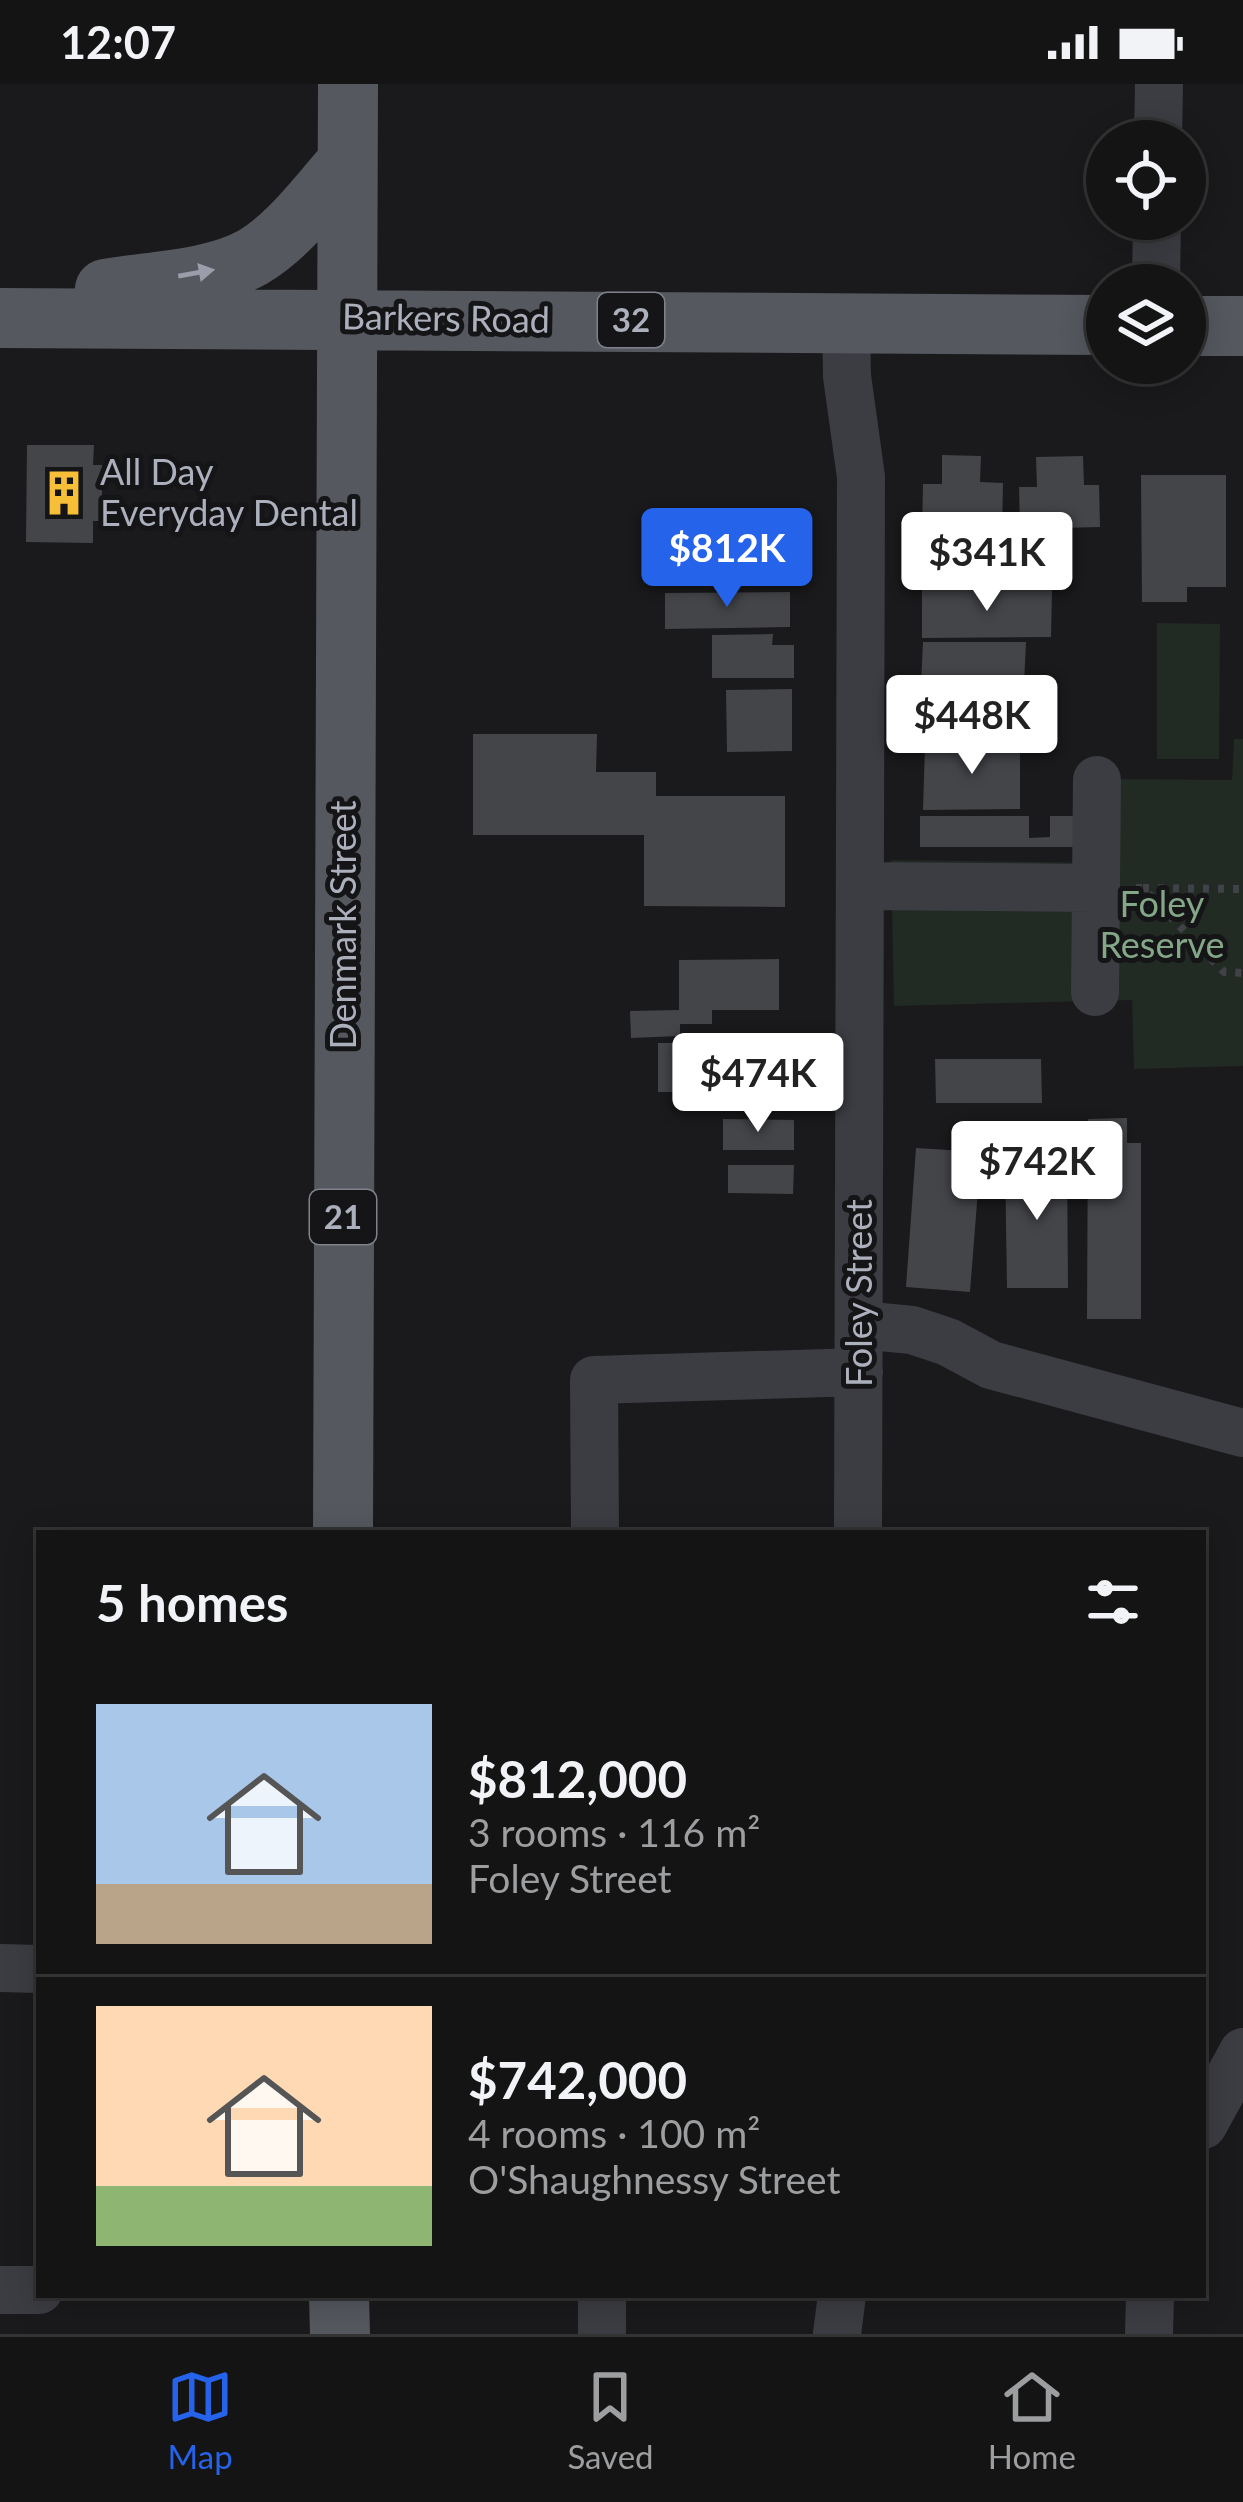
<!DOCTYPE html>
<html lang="en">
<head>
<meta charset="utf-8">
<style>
	body { margin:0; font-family:Lato,sans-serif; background:#212122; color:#f1f3f6; height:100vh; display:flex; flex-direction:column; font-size:45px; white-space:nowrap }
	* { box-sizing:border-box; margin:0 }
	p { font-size:39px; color:#9d9ea0 }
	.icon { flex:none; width:66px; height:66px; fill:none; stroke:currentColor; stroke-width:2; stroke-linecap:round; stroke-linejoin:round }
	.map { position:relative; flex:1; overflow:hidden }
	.details { position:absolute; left:36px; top:1446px; width:1170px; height:768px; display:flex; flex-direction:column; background:#141415; border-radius:0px; box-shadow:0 6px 30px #0003,0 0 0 3px #333334 }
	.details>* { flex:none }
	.controls { position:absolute; left:1086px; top:36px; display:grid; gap:24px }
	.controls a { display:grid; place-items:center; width:120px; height:120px; border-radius:50%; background:#141415; box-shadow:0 6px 30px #0003,0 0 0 3px #333334; font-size:60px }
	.price { position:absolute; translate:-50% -102px; padding:0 27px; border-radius:12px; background:#fff; color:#222; font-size:39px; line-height:78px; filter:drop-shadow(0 3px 6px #0008) }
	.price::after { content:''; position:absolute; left:50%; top:72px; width:36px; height:27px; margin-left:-18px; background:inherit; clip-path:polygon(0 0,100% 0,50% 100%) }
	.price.current { background:#2563eb; color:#fff }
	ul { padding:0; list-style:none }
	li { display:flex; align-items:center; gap:36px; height:300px; padding:0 60px }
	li+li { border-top:3px solid #333334 }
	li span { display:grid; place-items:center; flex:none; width:336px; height:240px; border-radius:0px; color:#555 }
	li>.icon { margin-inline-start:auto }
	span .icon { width:144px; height:144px; fill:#fffc; stroke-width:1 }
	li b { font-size:51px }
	h2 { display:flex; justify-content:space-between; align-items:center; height:144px; padding:0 60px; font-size:51px }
	.status { display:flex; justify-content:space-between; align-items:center; height:84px; padding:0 60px; background:#141415; direction:ltr }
	.status svg { height:33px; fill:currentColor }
	.tab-bar { display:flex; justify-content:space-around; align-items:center; height:168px; border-top:3px solid #333334; background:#141415; font-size:33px; color:#9d9ea0 }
	.tab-bar a { display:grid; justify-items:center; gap:6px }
	.tab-bar .current { color:#2563eb }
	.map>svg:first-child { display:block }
	.green { fill:#212a23 }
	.building { fill:#444549 }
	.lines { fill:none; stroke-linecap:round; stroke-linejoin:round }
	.path { stroke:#404248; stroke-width:8; stroke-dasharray:6 9; stroke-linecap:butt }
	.minor { stroke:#3c3d43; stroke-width:48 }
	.major { stroke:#565860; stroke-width:60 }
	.oneway { fill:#9b9eaa }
	.labels { text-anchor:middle; stroke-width:10; stroke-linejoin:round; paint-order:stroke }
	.shield { fill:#151517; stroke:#7f828a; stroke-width:3 }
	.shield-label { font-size:33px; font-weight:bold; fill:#acb0bc }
	.street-label { font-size:36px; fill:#acb0bc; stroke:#151517 }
	.poi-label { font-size:36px; fill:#acb0bc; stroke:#151517; text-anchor:start }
	.park-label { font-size:36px; fill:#83a787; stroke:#151517 }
</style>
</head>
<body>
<div class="status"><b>12:07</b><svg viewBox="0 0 49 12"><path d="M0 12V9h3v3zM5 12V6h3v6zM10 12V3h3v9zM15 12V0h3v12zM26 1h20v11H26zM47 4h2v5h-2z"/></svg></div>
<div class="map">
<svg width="1243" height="2250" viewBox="0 0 1243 2250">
	<rect width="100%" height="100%" fill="#1a1a1c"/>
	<path class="green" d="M1157 539 1220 540 1219 675H1157Z
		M1234 655H1243V982L1134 985 1132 916 894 922 891 776 1110 779 1111 695 1232 696Z"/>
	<path class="building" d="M27 361H94L93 381H102V437H93V459L26 458Z
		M942 371 981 372 980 398 1003 399 1002 449 922 448 923 400H942Z
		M1083 372 1084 401H1099L1100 443 1020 445 1019 403H1037L1036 373Z
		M1141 391H1226V503H1187V518H1142Z
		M922 506H1052L1051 553 922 554Z
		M790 508V543L665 545V509Z
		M773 550 772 561H794V594H712V551Z
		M923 558H1026L1024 600 921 601Z
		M792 605V667L727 668 726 606Z
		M928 607 1016 608 1017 621H1008V650H927Z
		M473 650H597L596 688H656V712H785V823L644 822V751H473Z
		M1020 660V725L923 726 925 661Z
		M920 732H1029V754L1050 753V732H1084V763H920Z
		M779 875V926H712V940H680V952L631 954 630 927 679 926V876Z
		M658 959H762V984L770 985V1013L686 1014V1008H658Z
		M935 975H1041L1042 1019H936Z
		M1127 1034V1059H1141V1235H1087L1088 1035Z
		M723 1035 794 1036V1066H723Z
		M916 1064 981 1068 970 1208 906 1203Z
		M1067 1073 1068 1204H1007L1005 1074Z
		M728 1081H794L793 1110 728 1109Z"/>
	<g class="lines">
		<path class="path" d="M1136 804H1143L1224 888 1243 889
			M1143 804 1243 805"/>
		<path class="minor" d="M1158 57 1159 0
			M1156 201 1157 135
			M846 239 847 292 861 393 858 1449
			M860 802 1095 804
			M1095 908 1097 696
			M860 1241 912 1246 948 1258 991 1281 1243 1349
			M595 1449 594 1296 859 1288
			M0 1884 39 1885
			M1203 2041 1243 1968
			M0 2206H39
			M602 2211V2250
			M837 2250 842 2211
			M1149 2250 1150 2211"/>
		<path class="major" d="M105 205C151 197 212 196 253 173 290 151 318 111 347 79
			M0 234 1107 241
			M1185 242H1243
			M343 1449 348 0
			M339 2211 340 2250"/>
	</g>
	<defs><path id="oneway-solid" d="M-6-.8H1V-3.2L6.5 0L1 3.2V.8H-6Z" transform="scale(3)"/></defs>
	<use class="oneway" href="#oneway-solid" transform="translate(196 189) rotate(-10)"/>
	<defs>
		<g id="building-bare" transform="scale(3.6)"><path d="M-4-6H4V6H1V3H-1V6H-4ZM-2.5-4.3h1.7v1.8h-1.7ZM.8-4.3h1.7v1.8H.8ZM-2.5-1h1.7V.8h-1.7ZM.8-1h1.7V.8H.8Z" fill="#f7bf37" stroke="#151517" stroke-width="2.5" paint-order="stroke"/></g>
	</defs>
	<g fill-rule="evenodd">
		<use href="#building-bare" x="64" y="409"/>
	</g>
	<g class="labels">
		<g class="shield">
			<rect x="598" y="209" width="66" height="54" rx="9"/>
			<rect x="310" y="1106" width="66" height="54" rx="9"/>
		</g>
		<g class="shield-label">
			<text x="631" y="248">32</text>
			<text x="343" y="1145">21</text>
		</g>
		<g class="street-label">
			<text transform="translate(446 234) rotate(1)" y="13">Barkers Road</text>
			<text transform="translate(343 841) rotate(-90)" y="13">Denmark Street</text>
			<text transform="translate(859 1209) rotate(-90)" y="13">Foley Street</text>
		</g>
		<g class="poi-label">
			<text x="100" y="401">All Day<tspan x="100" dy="41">Everyday Dental</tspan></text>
		</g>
		<g class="park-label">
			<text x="1162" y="833">Foley<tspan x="1162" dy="41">Reserve</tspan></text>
		</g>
	</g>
</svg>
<div class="controls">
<a><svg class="icon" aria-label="locate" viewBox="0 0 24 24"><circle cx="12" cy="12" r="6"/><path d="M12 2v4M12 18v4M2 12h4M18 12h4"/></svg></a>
<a><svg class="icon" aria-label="layers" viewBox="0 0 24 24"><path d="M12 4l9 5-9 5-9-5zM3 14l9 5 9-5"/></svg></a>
</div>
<b class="price current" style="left:727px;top:526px">$812K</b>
<b class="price" style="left:987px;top:530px">$341K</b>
<b class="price" style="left:972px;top:693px">$448K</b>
<b class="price" style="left:758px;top:1051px">$474K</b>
<b class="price" style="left:1037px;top:1139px">$742K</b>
<section class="details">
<h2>5 homes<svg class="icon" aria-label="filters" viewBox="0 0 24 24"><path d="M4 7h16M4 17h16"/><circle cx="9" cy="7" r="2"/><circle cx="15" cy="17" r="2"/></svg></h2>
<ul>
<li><span style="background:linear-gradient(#a9c7e8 75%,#b9a48a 0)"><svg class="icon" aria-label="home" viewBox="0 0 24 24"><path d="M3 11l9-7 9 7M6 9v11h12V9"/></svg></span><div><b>$812,000</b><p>3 rooms · 116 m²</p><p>Foley Street</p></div></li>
<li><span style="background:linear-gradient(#ffd9b3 75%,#8fb573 0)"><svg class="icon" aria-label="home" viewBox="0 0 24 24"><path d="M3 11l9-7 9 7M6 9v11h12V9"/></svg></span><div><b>$742,000</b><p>4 rooms · 100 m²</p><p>O'Shaughnessy Street</p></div></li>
</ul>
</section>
</div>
<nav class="tab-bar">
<a class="current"><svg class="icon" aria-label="map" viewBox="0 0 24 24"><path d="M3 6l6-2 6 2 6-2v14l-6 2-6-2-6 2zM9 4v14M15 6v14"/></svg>Map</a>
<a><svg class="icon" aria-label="saved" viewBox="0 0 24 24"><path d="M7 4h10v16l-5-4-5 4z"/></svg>Saved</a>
<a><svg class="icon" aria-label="home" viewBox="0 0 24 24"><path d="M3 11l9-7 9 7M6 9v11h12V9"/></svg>Home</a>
</nav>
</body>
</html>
